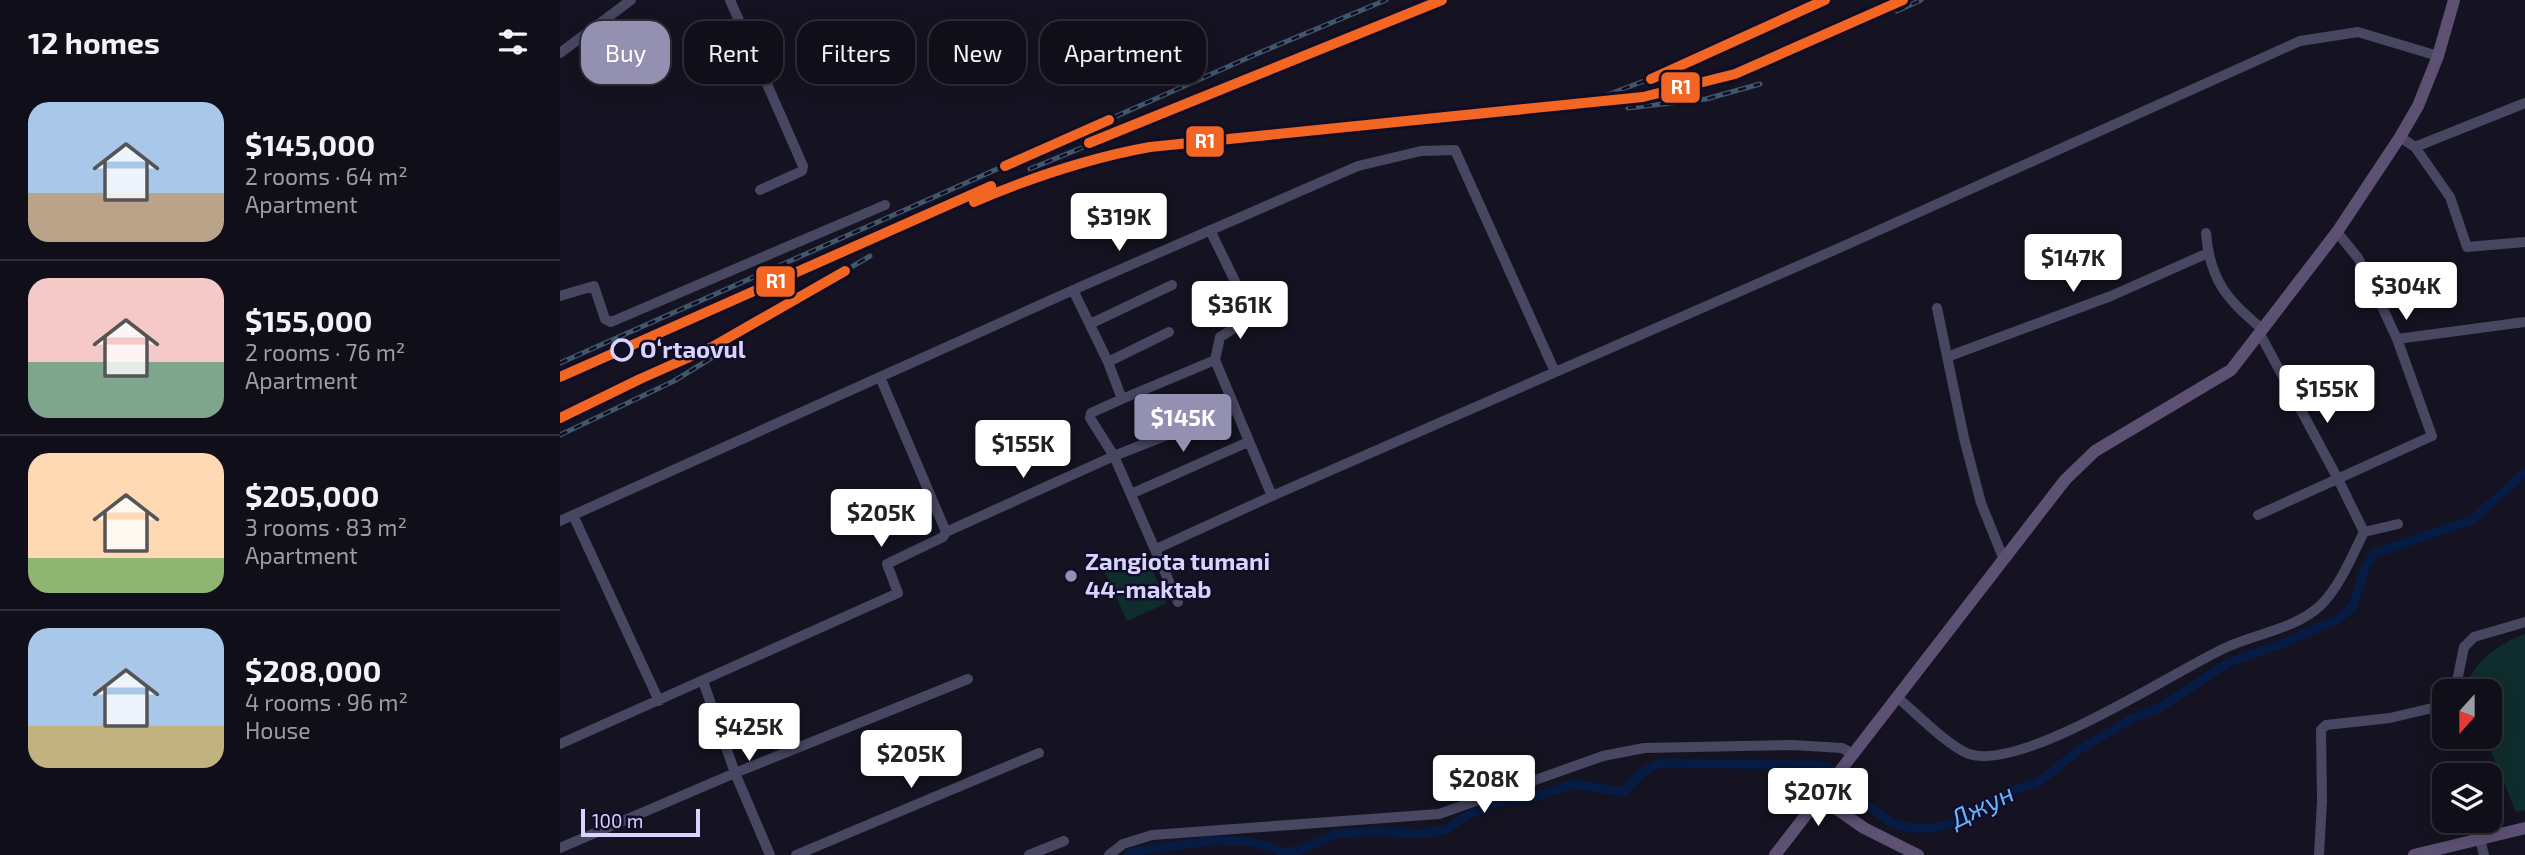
<!DOCTYPE html>
<html lang="en">
<head>
<meta charset="utf-8">
<style>
	body { margin:0; font-family:"Exo 2",sans-serif; background:#191722; color:#f1f3f6; height:100vh; display:flex; flex-direction:column; font-size:26px; white-space:nowrap }
	* { box-sizing:border-box; margin:0 }
	p { font-size:23px; color:#9c9ca2 }
	.icon { flex:none; width:38px; height:38px; fill:none; stroke:currentColor; stroke-width:2; stroke-linecap:round; stroke-linejoin:round }
	.map { position:relative; flex:1; overflow:hidden }
	.side { display:flex; flex-direction:column; background:#100e19; width:560px }
	.side>* { flex:none }
	.guide { position:absolute; left:21px; top:21px; width:665px; height:63px; display:flex; gap:14px }
	.needle { width:46px; rotate:201deg }
	.tools { position:absolute; left:1872px; top:679px; display:grid; gap:14px }
	.tools a { display:grid; place-items:center; width:70px; height:70px; border-radius:14px; background:#100e19; box-shadow:0 4px 18px #0003,0 0 0 2px #302e38; font-size:35px }
	.scale { position:absolute; left:21px; bottom:18px; width:119px; box-sizing:border-box; padding-left:7px; border:4px solid #d8d3ff; border-top:0; font-size:19px; line-height:24px; white-space:nowrap; color:#d8d3ff; -webkit-text-stroke:5px #110d27; paint-order:stroke }
	.price { position:absolute; translate:-50% -60px; padding:0 16px; border-radius:7px; background:#fff; color:#222; font-size:23px; line-height:46px; filter:drop-shadow(0 2px 4px #0008) }
	.price::after { content:''; position:absolute; left:50%; top:42px; width:21px; height:16px; margin-left:-10px; background:inherit; clip-path:polygon(0 0,100% 0,50% 100%) }
	.price.on { background:#9490b1; color:#fff }
	ul { padding:0; list-style:none }
	li { display:flex; align-items:center; gap:21px; height:175px; padding:0 28px }
	li+li { border-top:2px solid #302e38 }
	li span { display:grid; place-items:center; flex:none; width:196px; height:140px; border-radius:21px; color:#555 }
	li>.icon { margin-inline-start:auto }
	span .icon { width:84px; height:84px; fill:#fffc; stroke-width:1 }
	li b { font-size:30px }
	h2 { display:flex; justify-content:space-between; align-items:center; height:84px; padding:0 28px; font-size:30px }
	.pill { padding:0 24px; border-radius:21px; background:#100e19; box-shadow:0 4px 18px #0003,0 0 0 2px #302e38; font-size:24px; line-height:63px }
	.pill.on { background:#9490b1; color:#fff }
	main { display:flex; flex:1; min-height:0 }
	.map>svg:first-child { display:block }
	.green { fill:#102d2e }
	.lines { fill:none; stroke-linecap:round; stroke-linejoin:round }
	.canal { stroke:#061c44; stroke-width:9 }
	.minor { stroke:#484762; stroke-width:10 }
	.major { stroke:#5c5173; stroke-width:12 }
	.rail-casing { stroke:#41576b; stroke-width:5 }
	.rail { stroke:#110d27; stroke-width:2.5; stroke-dasharray:8; stroke-linecap:butt }
	.rail-1-casing { stroke:#110d27; stroke-width:16 }
	.rail-1 { stroke:#f26522; stroke-width:10 }
	.stop-dot { fill:#110d27; stroke:#d8d3ff; stroke-width:3.5 }
	.poi-dot { fill:#9490b1; stroke:#110d27; stroke-width:2.5 }
	.labels { text-anchor:middle; stroke-width:5; stroke-linejoin:round; paint-order:stroke }
	.stop-label { font-size:24px; font-weight:bold; fill:#d8d3ff; stroke:#110d27; text-anchor:start }
	.poi-label { font-size:24px; font-weight:bold; fill:#d8d3ff; stroke:#110d27; text-anchor:start }
	.water-label { font-size:26px; font-style:italic; fill:#61b5ff; stroke:#110d27 }
	.line-badge { stroke:#110d27; stroke-width:2.5 }
	.badge-label { font-size:19px; text-anchor:middle; font-weight:bold; fill:#fff }
</style>
</head>
<body>
<main>
<section class="side">
<h2>12 homes<svg class="icon" aria-label="filters" viewBox="0 0 24 24"><path d="M4 7h16M4 17h16"/><circle cx="9" cy="7" r="2"/><circle cx="15" cy="17" r="2"/></svg></h2>
<ul>
<li><span style="background:linear-gradient(#a9c7e8 65%,#b9a48a 0)"><svg class="icon" aria-label="home" viewBox="0 0 24 24"><path d="M3 11l9-7 9 7M6 9v11h12V9"/></svg></span><div><b>$145,000</b><p>2 rooms · 64 m²</p><p>Apartment</p></div></li>
<li><span style="background:linear-gradient(#f6c9c9 60%,#7fa58c 0)"><svg class="icon" aria-label="home" viewBox="0 0 24 24"><path d="M3 11l9-7 9 7M6 9v11h12V9"/></svg></span><div><b>$155,000</b><p>2 rooms · 76 m²</p><p>Apartment</p></div></li>
<li><span style="background:linear-gradient(#ffd9b3 75%,#8fb573 0)"><svg class="icon" aria-label="home" viewBox="0 0 24 24"><path d="M3 11l9-7 9 7M6 9v11h12V9"/></svg></span><div><b>$205,000</b><p>3 rooms · 83 m²</p><p>Apartment</p></div></li>
<li><span style="background:linear-gradient(#a9c7e8 70%,#c2b280 0)"><svg class="icon" aria-label="home" viewBox="0 0 24 24"><path d="M3 11l9-7 9 7M6 9v11h12V9"/></svg></span><div><b>$208,000</b><p>4 rooms · 96 m²</p><p>House</p></div></li>
</ul>
</section>
<div class="map">
<svg width="1965" height="855" viewBox="0 0 1965 855">
	<rect width="100%" height="100%" fill="#151321"/>
	<path class="green" d="M585 554 607 603 567 621 545 572Z
		M1965 634V810L1956 812 1925 737H1930V691H1907C1906 666 1943 641 1965 634Z"/>
	<g class="lines">
		<path class="canal" d="M568 855 572 852 656 840 692 842 723 852 738 851 776 834 814 831 862 834 887 829 904 817 937 802 964 800 1013 784 1064 792 1082 772 1100 763 1260 765 1268 768 1300 800 1333 824 1352 828H1374L1400 821 1451 791 1479 782 1519 750 1571 719 1601 707 1668 663 1721 644 1778 619 1793 606 1804 571 1813 554 1912 520 1965 472"/>
		<path class="minor" d="M170 0 243 166 242 171 200 190
			M0 53 71 0
			M1840 137 1855 147 1890 197 1907 247 1965 242
			M1855 147 1965 103
			M1646 233C1650 282 1668 300 1703 330
			M513 290 548 362 562 399 531 413 530 418 554 456 618 602
			M0 296 34 286 45 319 51 322 325 205
			M1377 308 1404 438 1421 503 1444 560
			M530 324 612 285
			M1700 334 1778 479 1804 532
			M1837 339 1965 322
			M1387 357 1551 296 1648 253
			M655 360 712 496
			M548 362 609 332
			M320 377 386 532
			M562 399 655 360 660 337 689 319 690 312 650 230
			M571 494 688 442
			M13 515 99 701
			M1698 515 1872 436 1837 339 1810 281 1798 258 1777 232
			M0 521 520 287 798 166 861 151 895 150 995 372
			M596 549 712 496 1286 245 1740 41 1798 32 1878 56
			M143 681 175 773 210 855
			M1895 691 1904 647 1914 637 1965 622
			M1338 698C1355 712 1389 747 1409 754 1462 772 1611 673 1665 648 1696 633 1734 630 1761 605 1780 586 1792 556 1804 532L1838 524
			M0 744 338 593 327 564 383 537 386 532 554 456 675 408
			M1920 839 1924 855
			M0 848 175 773 408 679
			M236 855 479 753
			M469 855 504 841
			M549 855 563 844 592 835 879 814 1043 756 1084 748 1233 745 1282 748 1293 754
			M1759 855 1762 801 1761 730 1766 725 1830 718 1885 705"/>
		<path class="major" d="M1261 798 1304 828 1358 855
			M1215 855 1505 480 1535 451 1671 370 1777 232 1840 137 1858 106 1878 56 1894 0
			M1854 855 1965 828"/>
		<g class="rail-casing">
			<path id="rail" d="M1337 11 1361 0
				M1047 95 1108 72 1265 0
				M1068 108 1146 99 1200 84
				M470 169 882 0
				M414 202C472 177 529 158 590 147L1083 97 1175 74 1343 0
				M0 363 701 52 826 0
				M0 377 422 190
				M0 418 180 333 310 256
				M0 435 114 381 166 349"/>
		</g>
		<use href="#rail" class="rail"/>
		<g class="rail-1-casing">
			<path id="rail-1" d="M1091 79 1265 0
				M529 143 882 0
				M445 166 549 120
				M414 202C472 177 529 158 590 147L1083 97 1175 74 1343 0
				M0 377 431 186
				M0 418 80 379 152 347 285 271"/>
		</g>
		<use href="#rail-1" class="rail-1"/>
	</g>
	<circle class="stop-dot" cx="62" cy="350" r="10"/>
	<circle class="poi-dot" cx="511" cy="576" r="7"/>
	<g class="labels">
		<g class="stop-label">
			<text x="80" y="358">Oʻrtaovul</text>
		</g>
		<g class="poi-label">
			<text x="525" y="570">Zangiota tumani<tspan x="525" dy="28">44-maktab</tspan></text>
		</g>
		<g class="water-label">
			<text transform="translate(1422 806) rotate(-26)" y="9">Джун</text>
		</g>
	</g>
	<g class="line-badge">
		<rect x="1100" y="71" width="41" height="33" rx="7" fill="#f26522"/>
		<rect x="625" y="125" width="40" height="33" rx="7" fill="#f26522"/>
		<rect x="195" y="265" width="41" height="33" rx="7" fill="#f26522"/>
	</g>
	<g class="badge-label">
		<text x="1121" y="94">R1</text>
		<text x="645" y="148">R1</text>
		<text x="216" y="288">R1</text>
	</g>
</svg>
<div class="tools">
<a><svg class="needle" viewBox="-14 -14 28 28"><path d="M0-13l5 13h-10z" fill="#e53935"/><path d="M0 13l5-13h-10z" fill="#9c9ca2"/></svg></a>
<a><svg class="icon" aria-label="layers" viewBox="0 0 24 24"><path d="M12 4l9 5-9 5-9-5zM3 14l9 5 9-5"/></svg></a>
</div>
<div class="scale">100 m</div>
<b class="price" style="left:559px;top:253px">$319K</b>
<b class="price" style="left:1513px;top:294px">$147K</b>
<b class="price" style="left:1846px;top:322px">$304K</b>
<b class="price" style="left:680px;top:341px">$361K</b>
<b class="price" style="left:1767px;top:425px">$155K</b>
<b class="price on" style="left:623px;top:454px">$145K</b>
<b class="price" style="left:463px;top:480px">$155K</b>
<b class="price" style="left:321px;top:549px">$205K</b>
<b class="price" style="left:189px;top:763px">$425K</b>
<b class="price" style="left:351px;top:790px">$205K</b>
<b class="price" style="left:924px;top:815px">$208K</b>
<b class="price" style="left:1258px;top:828px">$207K</b>
<div class="guide">
<a class="pill on">Buy</a>
<a class="pill">Rent</a>
<a class="pill">Filters</a>
<a class="pill">New</a>
<a class="pill">Apartment</a>
</div>
</div>
</main>
</body>
</html>
